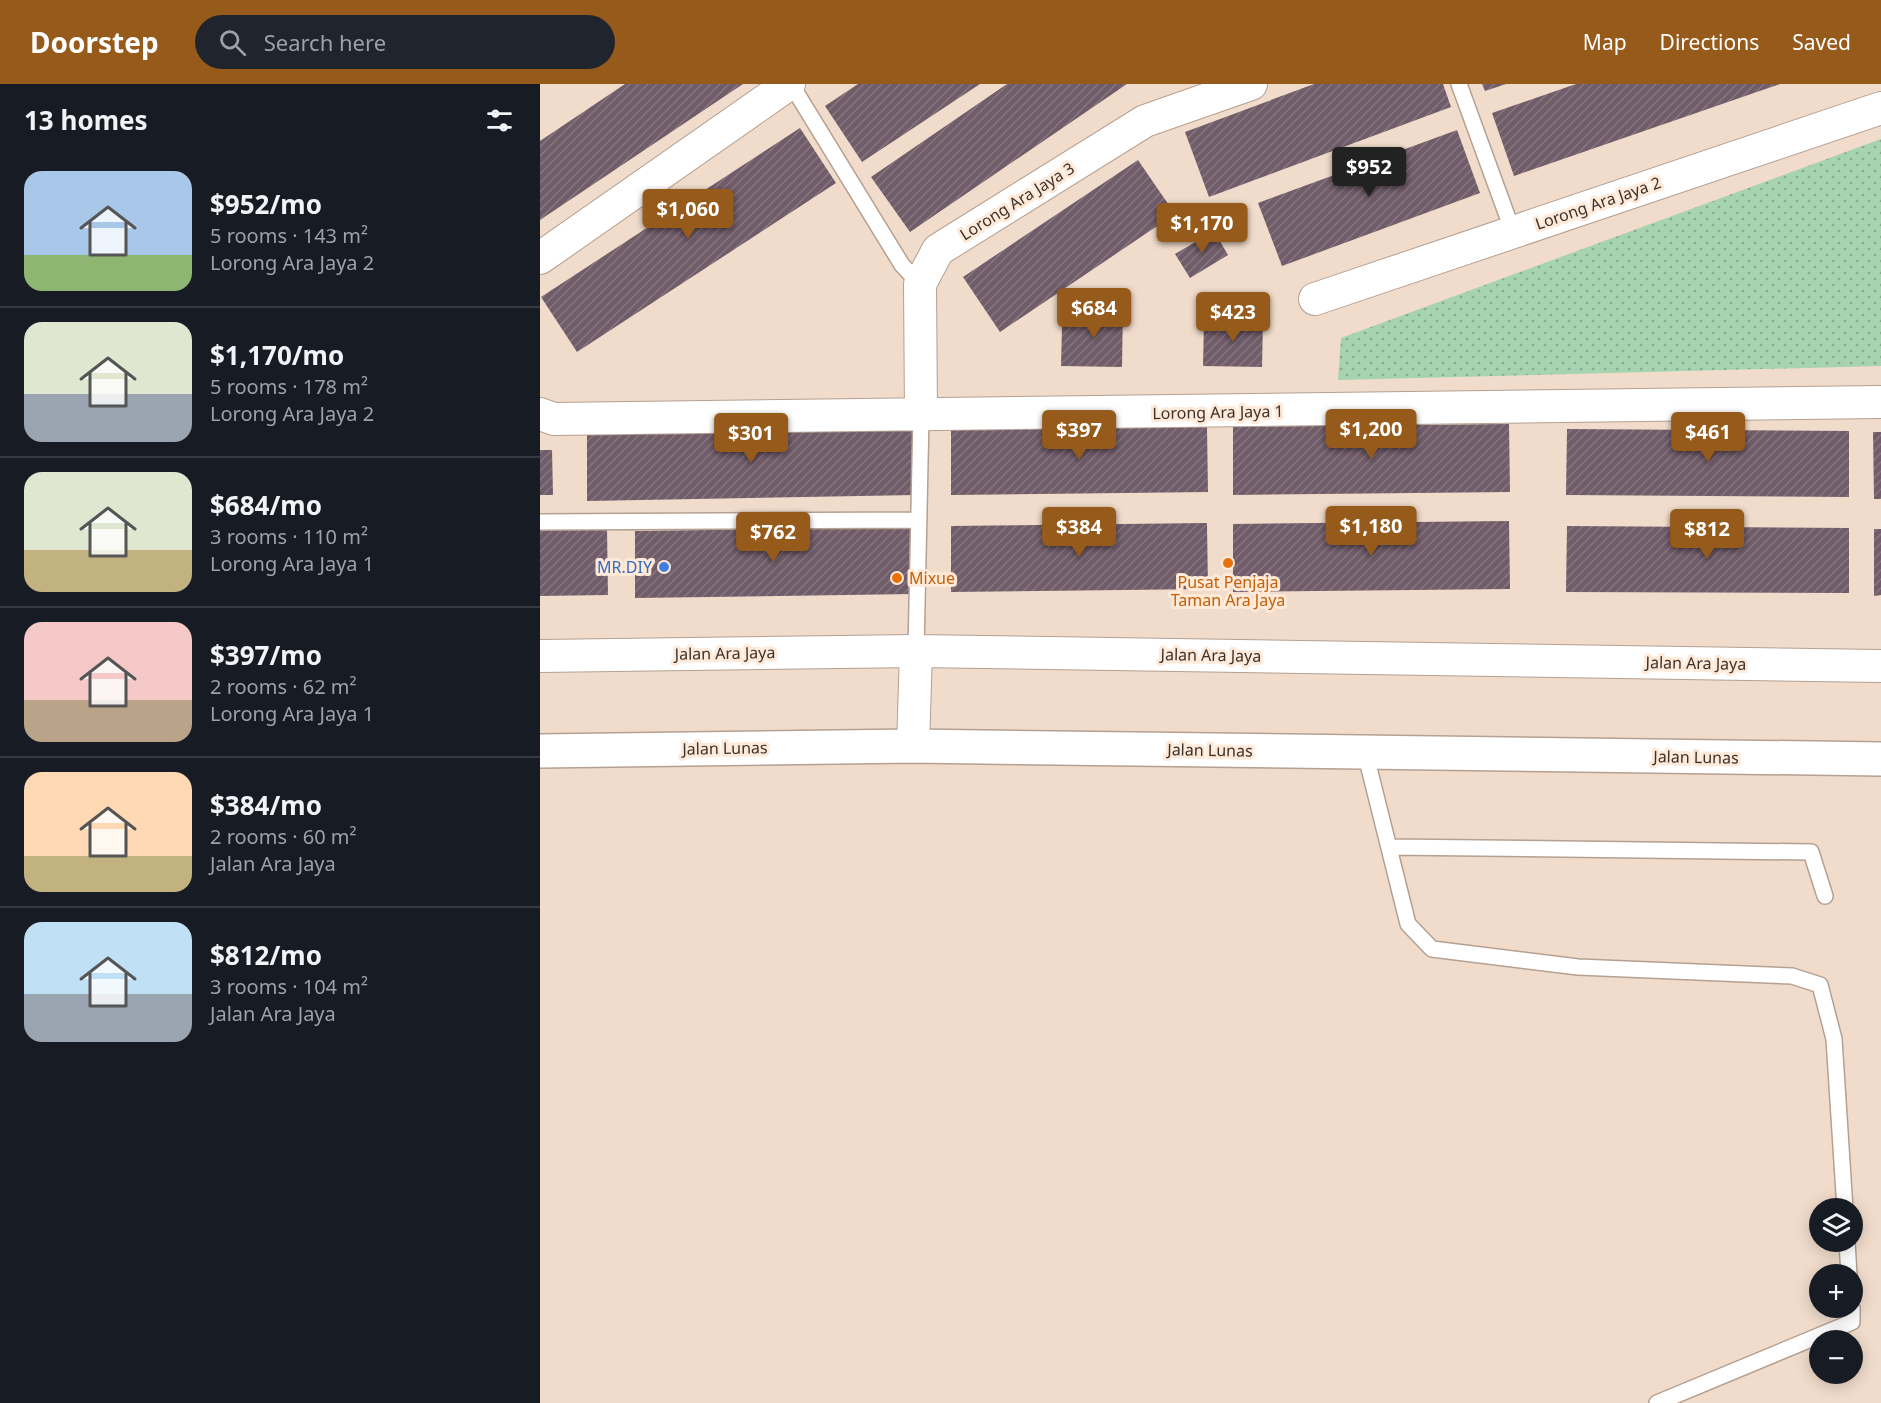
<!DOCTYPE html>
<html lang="en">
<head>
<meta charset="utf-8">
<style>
	body { margin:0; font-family:"Noto Sans",sans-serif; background:#20242c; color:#f1f3f6; height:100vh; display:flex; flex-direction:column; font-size:22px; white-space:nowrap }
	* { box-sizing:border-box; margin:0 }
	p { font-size:20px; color:#9ea1a6 }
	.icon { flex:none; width:33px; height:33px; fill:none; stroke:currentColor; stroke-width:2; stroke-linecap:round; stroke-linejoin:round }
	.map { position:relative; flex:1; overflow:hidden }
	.sheet { display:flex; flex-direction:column; background:#171b24; width:540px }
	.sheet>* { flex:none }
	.fabs { position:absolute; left:1269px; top:1114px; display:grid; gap:12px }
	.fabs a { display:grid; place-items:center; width:54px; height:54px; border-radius:50%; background:#171b24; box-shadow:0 3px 15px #0003; font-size:30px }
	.price { position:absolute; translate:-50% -51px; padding:0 14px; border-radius:6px; background:#965a1a; color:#fff; font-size:20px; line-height:39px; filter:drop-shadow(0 2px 3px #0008) }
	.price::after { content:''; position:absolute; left:50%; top:36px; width:18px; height:14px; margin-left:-9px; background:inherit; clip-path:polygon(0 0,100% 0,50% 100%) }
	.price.selected { background:#222; color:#fff }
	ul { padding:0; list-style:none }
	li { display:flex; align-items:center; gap:18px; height:150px; padding:0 24px }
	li+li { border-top:2px solid #363941 }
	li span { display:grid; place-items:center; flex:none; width:168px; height:120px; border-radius:18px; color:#555 }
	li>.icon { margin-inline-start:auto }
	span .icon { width:72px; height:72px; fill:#fffc; stroke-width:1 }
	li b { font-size:26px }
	h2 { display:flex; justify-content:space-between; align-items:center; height:72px; padding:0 24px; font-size:26px }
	header { display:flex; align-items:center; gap:36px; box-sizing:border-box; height:84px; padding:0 30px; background:#965a1a; color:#fff }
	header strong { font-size:28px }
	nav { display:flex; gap:33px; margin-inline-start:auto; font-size:21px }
	.search { width:420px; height:54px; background:#20242c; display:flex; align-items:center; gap:15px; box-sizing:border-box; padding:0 21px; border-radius:33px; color:#9ea1a6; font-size:22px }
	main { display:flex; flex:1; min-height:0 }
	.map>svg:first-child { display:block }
	.park { fill:url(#park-dots) }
	.building { fill:url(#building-hatch) }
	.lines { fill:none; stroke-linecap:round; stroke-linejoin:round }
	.service-casing { stroke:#b5a091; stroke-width:18 }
	.minor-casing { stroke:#b5a091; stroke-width:34 }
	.secondary-casing { stroke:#b5a091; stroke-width:36 }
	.service { stroke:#fff; stroke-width:15 }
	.minor { stroke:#fff; stroke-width:32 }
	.secondary { stroke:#fff; stroke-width:33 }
	.food-dot { fill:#e8710a; stroke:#ffe9d8; stroke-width:2 }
	.shop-dot { fill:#3f7fe0; stroke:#ffe9d8; stroke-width:2 }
	.labels { text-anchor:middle; stroke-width:6; stroke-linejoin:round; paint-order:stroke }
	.street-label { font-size:16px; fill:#3b322c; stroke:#ffe9d8 }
	.shop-label { font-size:16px; fill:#366cbe; stroke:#ffe9d8; text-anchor:end }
	.food-label { font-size:16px; fill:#c56008; stroke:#ffe9d8; text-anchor:start }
</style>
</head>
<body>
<header>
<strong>Doorstep</strong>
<div class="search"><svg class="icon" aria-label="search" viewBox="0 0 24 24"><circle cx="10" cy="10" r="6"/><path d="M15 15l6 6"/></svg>Search here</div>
<nav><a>Map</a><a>Directions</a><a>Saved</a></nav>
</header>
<main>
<section class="sheet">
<h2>13 homes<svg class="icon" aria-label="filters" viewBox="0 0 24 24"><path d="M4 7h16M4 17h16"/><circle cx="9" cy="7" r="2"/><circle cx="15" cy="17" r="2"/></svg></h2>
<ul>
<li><span style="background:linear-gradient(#a9c7e8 70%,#8fb573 0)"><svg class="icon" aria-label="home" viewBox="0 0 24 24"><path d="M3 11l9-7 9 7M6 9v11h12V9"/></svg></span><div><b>$952/mo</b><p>5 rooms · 143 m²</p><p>Lorong Ara Jaya 2</p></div></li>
<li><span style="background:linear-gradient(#dfe7d0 60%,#9aa5b1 0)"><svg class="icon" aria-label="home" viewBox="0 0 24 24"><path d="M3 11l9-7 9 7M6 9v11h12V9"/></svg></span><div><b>$1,170/mo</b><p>5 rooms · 178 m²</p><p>Lorong Ara Jaya 2</p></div></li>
<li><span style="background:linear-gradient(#dfe7d0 65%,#c2b280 0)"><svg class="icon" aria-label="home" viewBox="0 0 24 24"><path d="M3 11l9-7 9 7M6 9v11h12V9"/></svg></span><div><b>$684/mo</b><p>3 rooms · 110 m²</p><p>Lorong Ara Jaya 1</p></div></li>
<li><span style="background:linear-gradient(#f6c9c9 65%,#b9a48a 0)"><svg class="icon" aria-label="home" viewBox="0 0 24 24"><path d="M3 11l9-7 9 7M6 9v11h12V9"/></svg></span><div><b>$397/mo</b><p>2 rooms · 62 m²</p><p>Lorong Ara Jaya 1</p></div></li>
<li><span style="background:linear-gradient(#ffd9b3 70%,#c2b280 0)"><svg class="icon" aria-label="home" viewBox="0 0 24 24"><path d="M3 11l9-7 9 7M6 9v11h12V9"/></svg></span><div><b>$384/mo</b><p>2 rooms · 60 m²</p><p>Jalan Ara Jaya</p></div></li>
<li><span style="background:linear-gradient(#bfe0f5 60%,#9aa5b1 0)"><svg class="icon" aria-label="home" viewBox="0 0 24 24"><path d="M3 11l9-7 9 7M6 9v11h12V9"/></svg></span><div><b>$812/mo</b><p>3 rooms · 104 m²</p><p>Jalan Ara Jaya</p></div></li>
</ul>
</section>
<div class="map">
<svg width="1341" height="1319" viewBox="0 0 1341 1319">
	<defs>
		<pattern id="park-dots" width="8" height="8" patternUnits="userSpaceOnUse" patternTransform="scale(1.5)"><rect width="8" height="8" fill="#a6d3b0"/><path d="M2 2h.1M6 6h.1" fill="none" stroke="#88ac8f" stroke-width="1.8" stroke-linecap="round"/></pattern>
		<pattern id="building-hatch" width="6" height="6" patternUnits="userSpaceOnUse" patternTransform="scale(1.5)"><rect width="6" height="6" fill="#715c6a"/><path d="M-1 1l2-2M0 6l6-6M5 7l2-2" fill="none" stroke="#867680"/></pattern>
	</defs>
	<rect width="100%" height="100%" fill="#f1dccb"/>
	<path class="park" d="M1341 55V282L798 296 801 254Z"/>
	<path class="building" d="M85 0H203L0 136V57Z
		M318 0H440L322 78 285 22Z
		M467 0H587L370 148 331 93Z
		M774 0H903L911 23 669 113 645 48Z
		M942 0H966L945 7Z
		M1036 0H1240L974 92 952 29Z
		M260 44 296 99 37 268 1 213Z
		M917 46 940 109 742 182 718 119Z
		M598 76 635 130 460 248 423 193Z
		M674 147 688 171 650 194 635 170Z
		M554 222H583L582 283 521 282 522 242Z
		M664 236H723L722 283 663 282Z
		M969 340 970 408 693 411V343Z
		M667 343 668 408 411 411V345Z
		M375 344 376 411 47 417V349Z
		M1027 345 1309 347V413L1026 411Z
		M1333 348H1341V415H1334Z
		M0 366H12L13 411H0Z
		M969 437 970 505 693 508V440Z
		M667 439 668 505 411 508V442Z
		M1027 442 1309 444V509L1026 508Z
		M371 443 372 510 95 514V447Z
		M67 444 68 511 0 512V445Z
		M1334 445H1341V511L1334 512Z"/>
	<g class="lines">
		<g class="service-casing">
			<path id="service" d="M251 0 362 181 380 200
				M919 0 973 148
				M0 438 379 436
				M376 567 381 332
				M825 668 868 840 892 865 1038 883 1252 892 1280 901 1294 955 1305 1125
				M849 763 1271 768 1285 812
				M1307 1158 1309 1191
				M1117 1319 1312 1238V1224"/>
		</g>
		<g class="minor-casing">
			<path id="minor" d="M0 174 249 0
				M775 215 1341 24
				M0 330 14 335 1341 318
				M381 332 380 200 398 166 605 37 711 0
				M0 572 376 567 1341 582
				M373 662 376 567"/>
		</g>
		<g class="secondary-casing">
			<path id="secondary" d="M0 667 373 662 1341 675"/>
		</g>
		<use href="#service" class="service"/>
		<use href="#minor" class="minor"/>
		<use href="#secondary" class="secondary"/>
	</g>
	<g class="food-dot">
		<circle cx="688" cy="479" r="6"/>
		<circle cx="357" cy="494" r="6"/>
	</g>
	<circle class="shop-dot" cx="124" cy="483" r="6"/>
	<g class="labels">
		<g class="street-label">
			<text transform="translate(477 117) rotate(-32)" y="6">Lorong Ara Jaya 3</text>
			<text transform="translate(1058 119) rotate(-19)" y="6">Lorong Ara Jaya 2</text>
			<text transform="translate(678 328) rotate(-1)" y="6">Lorong Ara Jaya 1</text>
			<text transform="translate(185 569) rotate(-1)" y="6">Jalan Ara Jaya</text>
			<text transform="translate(671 571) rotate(1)" y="6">Jalan Ara Jaya</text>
			<text transform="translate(1156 579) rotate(1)" y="6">Jalan Ara Jaya</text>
			<text transform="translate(185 664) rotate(-1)" y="6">Jalan Lunas</text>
			<text transform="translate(670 666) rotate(1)" y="6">Jalan Lunas</text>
			<text transform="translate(1156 673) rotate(1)" y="6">Jalan Lunas</text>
		</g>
		<g class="shop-label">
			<text x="112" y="489">MR.DIY</text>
		</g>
		<g class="food-label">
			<text x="369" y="500">Mixue</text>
			<text x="688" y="504" text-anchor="middle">Pusat Penjaja<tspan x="688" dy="18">Taman Ara Jaya</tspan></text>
		</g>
	</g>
</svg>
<div class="fabs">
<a><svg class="icon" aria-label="layers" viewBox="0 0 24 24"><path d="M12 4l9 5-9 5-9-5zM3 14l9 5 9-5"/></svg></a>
<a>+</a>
<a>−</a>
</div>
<b class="price selected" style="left:829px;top:114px">$952</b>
<b class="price" style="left:148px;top:156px">$1,060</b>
<b class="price" style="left:662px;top:170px">$1,170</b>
<b class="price" style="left:554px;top:255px">$684</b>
<b class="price" style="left:693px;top:259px">$423</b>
<b class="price" style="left:831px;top:376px">$1,200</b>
<b class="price" style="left:539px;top:377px">$397</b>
<b class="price" style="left:1168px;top:379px">$461</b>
<b class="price" style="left:211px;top:380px">$301</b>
<b class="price" style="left:831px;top:473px">$1,180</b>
<b class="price" style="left:539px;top:474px">$384</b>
<b class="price" style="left:1167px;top:476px">$812</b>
<b class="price" style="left:233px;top:479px">$762</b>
</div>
</main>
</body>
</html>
